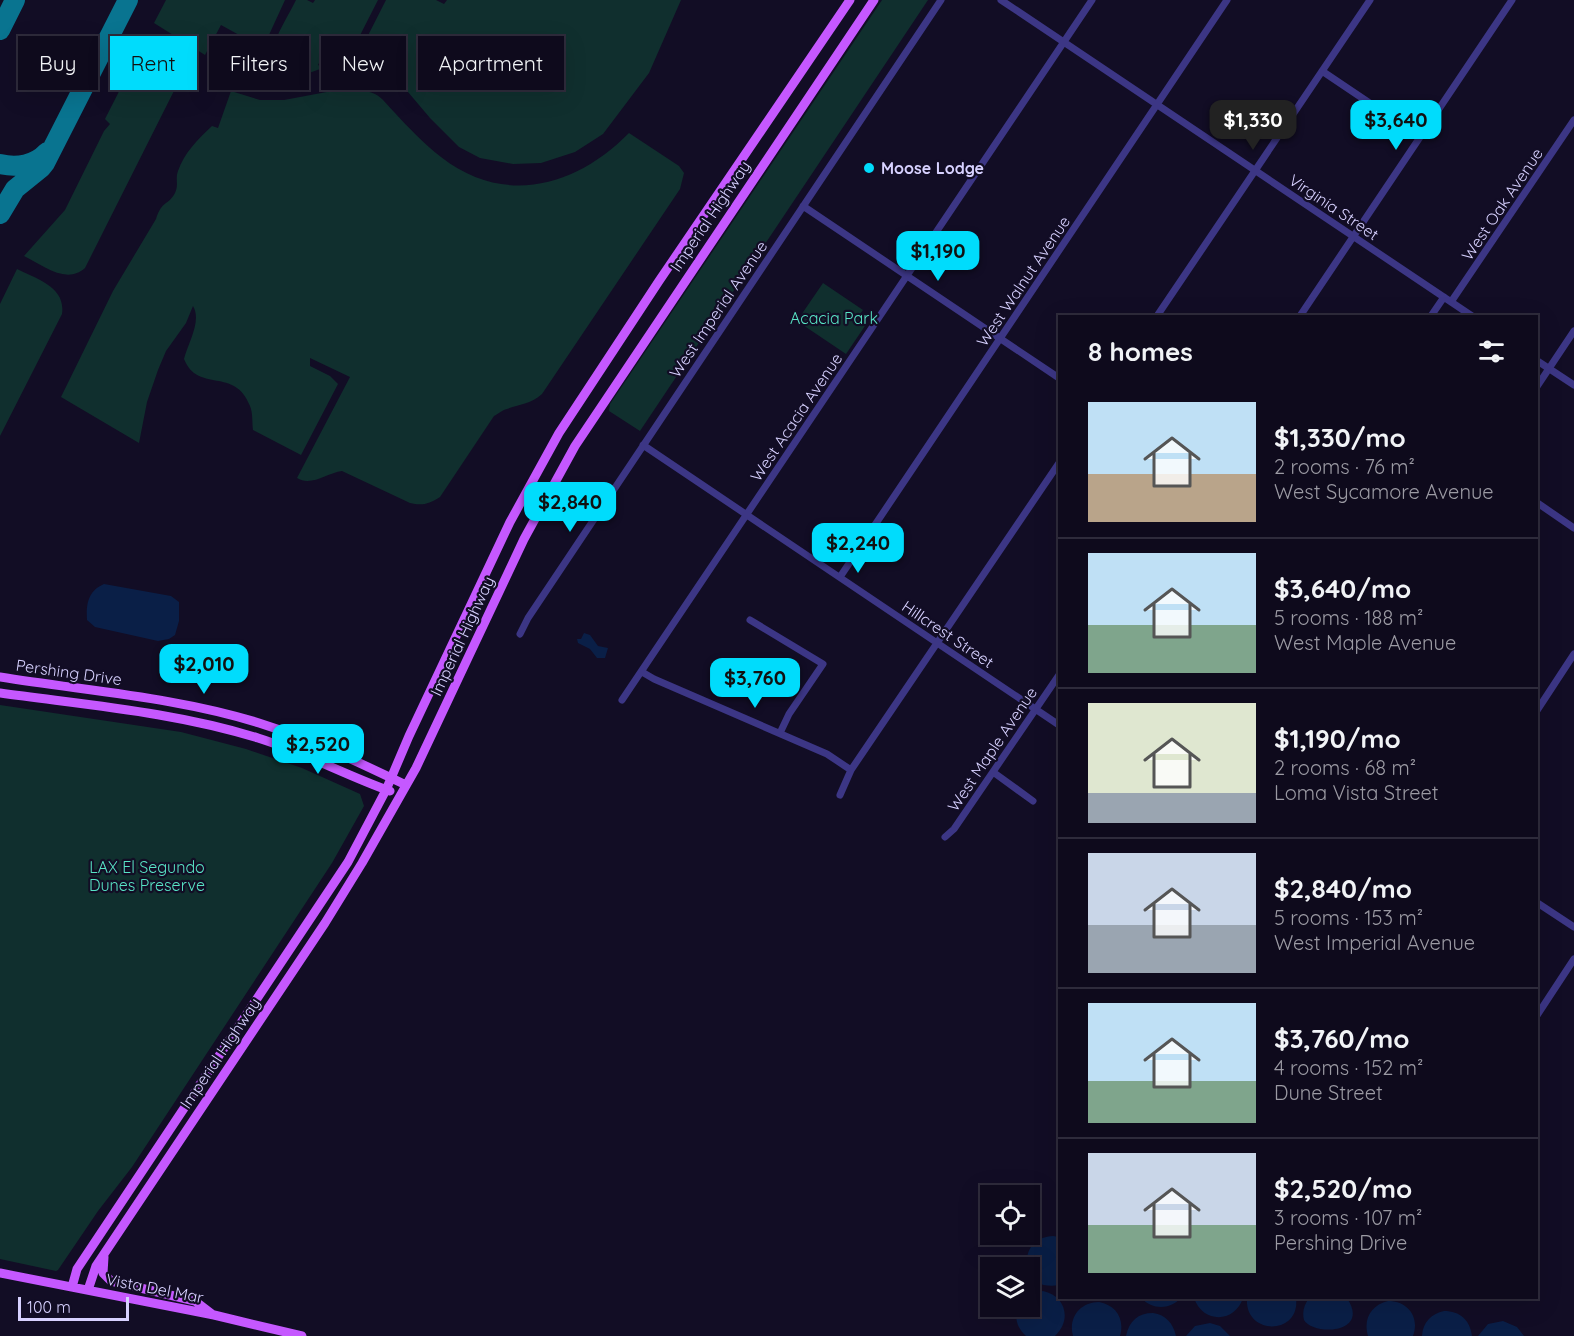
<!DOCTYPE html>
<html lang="en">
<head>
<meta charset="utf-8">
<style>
	body { margin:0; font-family:Quicksand,sans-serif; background:#171325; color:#f1f3f6; height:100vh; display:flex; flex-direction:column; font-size:22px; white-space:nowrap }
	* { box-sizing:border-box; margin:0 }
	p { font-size:20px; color:#9b9aa3 }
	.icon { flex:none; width:33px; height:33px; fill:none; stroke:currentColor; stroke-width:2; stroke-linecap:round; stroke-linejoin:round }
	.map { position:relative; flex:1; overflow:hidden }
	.details { position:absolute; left:1058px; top:315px; width:480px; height:984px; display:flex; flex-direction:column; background:#0e0a1c; border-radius:0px; box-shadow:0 6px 24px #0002,0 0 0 2px #2e2b3b }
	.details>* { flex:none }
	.top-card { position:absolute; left:18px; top:36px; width:570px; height:54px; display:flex; gap:12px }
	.buttons { position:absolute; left:980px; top:1185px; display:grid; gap:12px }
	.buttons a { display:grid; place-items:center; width:60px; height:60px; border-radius:0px; background:#0e0a1c; box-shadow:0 6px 24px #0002,0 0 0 2px #2e2b3b; font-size:30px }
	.scale { position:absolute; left:18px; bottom:15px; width:111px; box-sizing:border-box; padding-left:6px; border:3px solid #d7d1ff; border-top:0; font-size:16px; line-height:21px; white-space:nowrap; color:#d7d1ff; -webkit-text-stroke:4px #120d25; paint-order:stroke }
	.price { position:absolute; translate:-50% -51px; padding:0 14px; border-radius:12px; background:#00dcfc; color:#111; font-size:20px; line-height:39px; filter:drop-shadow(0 2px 3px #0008) }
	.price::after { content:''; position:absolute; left:50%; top:36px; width:18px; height:14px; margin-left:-9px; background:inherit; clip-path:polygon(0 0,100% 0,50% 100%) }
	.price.active { background:#222; color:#fff }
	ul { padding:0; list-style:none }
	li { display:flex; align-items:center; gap:18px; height:150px; padding:0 30px }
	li+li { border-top:2px solid #2e2b3b }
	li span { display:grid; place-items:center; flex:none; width:168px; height:120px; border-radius:0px; color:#555 }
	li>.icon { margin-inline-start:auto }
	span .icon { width:72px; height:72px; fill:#fffc; stroke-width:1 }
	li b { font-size:26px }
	h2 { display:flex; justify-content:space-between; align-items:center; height:72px; padding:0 30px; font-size:26px }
	.chip { padding:0 21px; border-radius:0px; background:#0e0a1c; box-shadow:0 6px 24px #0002,0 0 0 2px #2e2b3b; font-size:21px; line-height:54px }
	.chip.active { background:#00dcfc; color:#111 }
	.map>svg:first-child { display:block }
	.green { fill:#102f2e }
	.water { fill:#0a1f47 }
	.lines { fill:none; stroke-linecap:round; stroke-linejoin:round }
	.taxiway { stroke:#097490; stroke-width:20 }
	.minor { stroke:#3c3685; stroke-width:7 }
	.major { stroke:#c558ff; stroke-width:9 }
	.poi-dot { fill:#00dcfc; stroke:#120d25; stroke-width:2 }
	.labels { text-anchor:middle; stroke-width:4.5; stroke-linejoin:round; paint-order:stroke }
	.poi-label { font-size:16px; font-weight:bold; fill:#d7d1ff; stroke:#120d25; text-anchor:start }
	.street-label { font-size:16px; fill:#d7d1ff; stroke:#120d25 }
	.park-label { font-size:16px; fill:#58e4c5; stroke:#120d25 }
</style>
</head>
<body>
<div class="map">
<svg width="1574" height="1336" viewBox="0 0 1574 1336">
	<rect width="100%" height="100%" fill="#120d25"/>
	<path class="green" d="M166 0H285L263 48 221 25 205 55 154 23Z
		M296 0H307L313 3 315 0H378L351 53 329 43 318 65 323 68 292 79 273 78C263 52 285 23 296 0Z
		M386 0H436L444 4 447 0H681L649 73 603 134 575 152 541 163 513 164 480 158 459 147 430 118 408 92 385 75 358 68 354 63Z
		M882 0H928L640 431 609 411 610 404Z
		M141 48 153 53 166 51 182 63 183 73 85 268C66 285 43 265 24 256L65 210 104 131 110 124 105 119Z
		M348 88C357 90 367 90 375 94 382 97 389 107 395 113 409 128 424 144 441 157 505 207 577 186 629 133L679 166 684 173 680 189 542 394C531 404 520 404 507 409 502 410 498 414 494 416L440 497C429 504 422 506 410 503L342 471C327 473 311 487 297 478L350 377 310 358V366L330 376 338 384 301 455 253 430C252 423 253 413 250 406 235 366 198 394 184 359 188 343 202 321 193 306L186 323 166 351 158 370 147 402 139 443 61 397 113 291 156 219C162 200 168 206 175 193 179 185 175 179 178 171 184 153 198 139 212 126L218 128 231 91 260 100H284Z
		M17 269C37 279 66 287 62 314L0 436V304Z
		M823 283 863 310 858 317 867 323 846 354 797 321Z
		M0 705 181 732 246 749 302 768 360 794 364 806 332 863 132 1167 98 1211 58 1270 56 1271 0 1259Z"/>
	<path class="water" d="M104 584 171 596 179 602V621L175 635 169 639 158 641 95 627 87 620C86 604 88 591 104 584Z
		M584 633 590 635 598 646 608 648 605 658H597L590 649 578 643 577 639H581Z
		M1053 1236 1059 1237V1285C1046 1288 1029 1283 1029 1268L1027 1267C1025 1249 1035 1237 1053 1236Z
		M1043 1291C1066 1296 1072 1320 1055 1336H1026C1017 1328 1014 1318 1018 1307L1029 1306V1294Z
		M1141 1298H1181C1169 1310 1153 1310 1141 1298Z
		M1194 1298H1243C1235 1323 1203 1324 1194 1298Z
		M1247 1298H1296C1301 1336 1244 1336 1247 1298Z
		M1309 1298H1347C1371 1334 1313 1336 1304 1320 1302 1312 1304 1305 1309 1298Z
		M1388 1301C1408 1301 1420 1317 1413 1336H1368C1363 1319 1371 1305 1388 1301Z
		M1099 1302C1116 1305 1125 1319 1120 1336H1073C1068 1318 1080 1302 1099 1302Z
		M1444 1311C1460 1311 1470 1320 1472 1336H1422C1423 1322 1431 1314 1444 1311Z
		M1153 1313C1166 1315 1173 1323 1176 1336H1126C1129 1321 1138 1313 1153 1313Z
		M1503 1321 1517 1327 1524 1336H1478L1488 1324Z
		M1210 1323 1220 1326 1230 1336H1186L1195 1326Z"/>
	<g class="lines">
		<path class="taxiway" d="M0 30 15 0
			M0 164C17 168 35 165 47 152
			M0 214 15 189 41 168 45 163 128 0"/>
		<path class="minor" d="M1001 0 1472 316
			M1322 71 1420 137
			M803 206 1059 378
			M1451 302 1574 120
			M1157 316 1370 0
			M1300 316 1512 0
			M1431 316 1444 297
			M1536 360 1574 385
			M1536 388 1574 331
			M643 445 1059 725
			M1536 502 1574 528
			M840 577 1227 0
			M750 620 823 664 789 714 780 733
			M520 634 528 618 941 0
			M642 672 654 679 827 754 851 770
			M622 700 1092 0
			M1536 712 1574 654
			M993 772 1033 801
			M840 795 851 770 1059 463
			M945 837 954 829 1059 675
			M1536 902 1574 927
			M1536 1017 1574 959"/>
		<path class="major" d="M0 677C86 691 176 697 259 723 310 739 358 762 406 785
			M0 693C86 705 175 712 258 738 303 752 345 775 390 791
			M104 1257 103 1273 111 1281 195 1301 212 1314
			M0 1273 214 1315 302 1336
			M72 1287 77 1269 348 862 386 790 409 736 510 522 559 433 659 281 850 0
			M88 1290 96 1266 325 923 362 863 416 768 524 539 575 446 874 0"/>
	</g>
	<circle class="poi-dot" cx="869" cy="168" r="6"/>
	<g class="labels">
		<g class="poi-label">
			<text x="881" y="174">Moose Lodge</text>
		</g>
		<g class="street-label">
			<text transform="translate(1502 204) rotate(-56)" y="6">West Oak Avenue</text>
			<text transform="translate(1334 207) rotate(34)" y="6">Virginia Street</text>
			<text transform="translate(710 216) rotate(-56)" y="6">Imperial Highway</text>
			<text transform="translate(1023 281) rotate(-56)" y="6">West Walnut Avenue</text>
			<text transform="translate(718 309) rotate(-56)" y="6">West Imperial Avenue</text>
			<text transform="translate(796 417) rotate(-56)" y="6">West Acacia Avenue</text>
			<text transform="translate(948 634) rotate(34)" y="6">Hillcrest Street</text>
			<text transform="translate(462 636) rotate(-65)" y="6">Imperial Highway</text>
			<text transform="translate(69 672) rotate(8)" y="6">Pershing Drive</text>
			<text transform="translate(992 749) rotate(-56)" y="6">West Maple Avenue</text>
			<text transform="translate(220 1053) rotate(-56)" y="6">Imperial Highway</text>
			<text transform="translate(155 1288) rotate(11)" y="6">Vista Del Mar</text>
		</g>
		<g class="park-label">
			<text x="834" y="324">Acacia Park</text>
			<text x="147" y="873">LAX El Segundo<tspan x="147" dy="18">Dunes Preserve</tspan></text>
		</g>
	</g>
</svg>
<div class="buttons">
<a><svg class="icon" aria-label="locate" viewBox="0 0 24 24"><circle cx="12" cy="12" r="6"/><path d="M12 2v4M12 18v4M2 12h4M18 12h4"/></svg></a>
<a><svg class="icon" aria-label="layers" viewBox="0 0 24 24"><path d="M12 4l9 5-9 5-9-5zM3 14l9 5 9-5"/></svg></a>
</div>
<div class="scale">100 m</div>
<b class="price active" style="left:1253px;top:151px">$1,330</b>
<b class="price" style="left:1396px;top:151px">$3,640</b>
<b class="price" style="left:938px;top:282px">$1,190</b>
<b class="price" style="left:570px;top:533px">$2,840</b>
<b class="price" style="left:858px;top:574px">$2,240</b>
<b class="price" style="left:204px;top:695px">$2,010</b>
<b class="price" style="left:755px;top:709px">$3,760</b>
<b class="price" style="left:318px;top:775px">$2,520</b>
<div class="top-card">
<a class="chip">Buy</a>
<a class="chip active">Rent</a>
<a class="chip">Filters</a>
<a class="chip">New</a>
<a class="chip">Apartment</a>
</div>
<section class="details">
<h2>8 homes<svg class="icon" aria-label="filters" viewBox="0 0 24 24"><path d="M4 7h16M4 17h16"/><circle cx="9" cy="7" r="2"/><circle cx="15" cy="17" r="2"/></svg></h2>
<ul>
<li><span style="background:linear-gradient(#bfe0f5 60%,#b9a48a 0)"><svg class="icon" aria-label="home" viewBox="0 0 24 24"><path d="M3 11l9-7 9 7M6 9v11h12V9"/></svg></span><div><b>$1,330/mo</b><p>2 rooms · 76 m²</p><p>West Sycamore Avenue</p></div></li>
<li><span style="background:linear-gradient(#bfe0f5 60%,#7fa58c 0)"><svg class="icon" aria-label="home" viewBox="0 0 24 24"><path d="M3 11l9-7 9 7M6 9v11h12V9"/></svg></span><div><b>$3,640/mo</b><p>5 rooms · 188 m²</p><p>West Maple Avenue</p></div></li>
<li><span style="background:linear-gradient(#dfe7d0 75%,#9aa5b1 0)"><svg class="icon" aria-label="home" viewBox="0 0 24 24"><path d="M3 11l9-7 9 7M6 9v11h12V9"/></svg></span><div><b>$1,190/mo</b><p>2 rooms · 68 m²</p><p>Loma Vista Street</p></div></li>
<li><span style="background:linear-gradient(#c9d6e8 60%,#9aa5b1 0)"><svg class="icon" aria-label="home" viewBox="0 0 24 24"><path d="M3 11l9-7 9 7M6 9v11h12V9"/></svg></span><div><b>$2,840/mo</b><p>5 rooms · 153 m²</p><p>West Imperial Avenue</p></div></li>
<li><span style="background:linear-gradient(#bfe0f5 65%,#7fa58c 0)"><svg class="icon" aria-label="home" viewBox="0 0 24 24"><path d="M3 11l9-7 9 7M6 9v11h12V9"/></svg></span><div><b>$3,760/mo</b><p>4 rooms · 152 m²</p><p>Dune Street</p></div></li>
<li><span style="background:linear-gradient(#c9d6e8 60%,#7fa58c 0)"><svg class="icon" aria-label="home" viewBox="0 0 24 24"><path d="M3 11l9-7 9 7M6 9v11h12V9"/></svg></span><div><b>$2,520/mo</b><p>3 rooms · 107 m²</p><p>Pershing Drive</p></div></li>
</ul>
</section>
</div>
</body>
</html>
